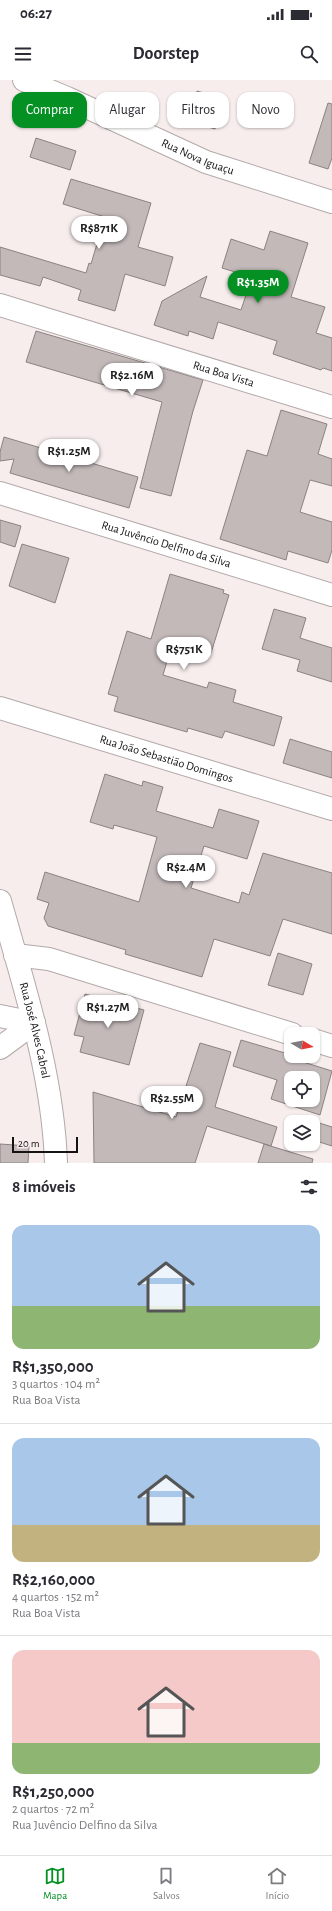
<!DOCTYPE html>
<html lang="pt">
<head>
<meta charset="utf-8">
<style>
	body { margin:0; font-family:"Alegreya Sans",sans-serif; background:#f7f7f7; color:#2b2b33; height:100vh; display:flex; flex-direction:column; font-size:15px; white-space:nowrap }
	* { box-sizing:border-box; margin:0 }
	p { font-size:13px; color:#7c7c81 }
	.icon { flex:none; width:22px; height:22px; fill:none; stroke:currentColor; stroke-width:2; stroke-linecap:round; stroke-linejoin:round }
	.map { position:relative; height:1083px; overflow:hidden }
	.details { display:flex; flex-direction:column; background:#fff; flex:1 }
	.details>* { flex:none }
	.top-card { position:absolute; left:12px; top:12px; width:308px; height:36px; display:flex; gap:8px }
	.needle { width:26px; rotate:100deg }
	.tools { position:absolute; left:284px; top:947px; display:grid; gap:8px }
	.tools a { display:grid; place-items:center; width:36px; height:36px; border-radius:8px; background:#fff; box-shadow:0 1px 3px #0004; font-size:20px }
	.scale { position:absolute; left:12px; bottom:10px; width:66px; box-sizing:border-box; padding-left:4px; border:2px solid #161313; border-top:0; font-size:11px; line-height:14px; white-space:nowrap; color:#161313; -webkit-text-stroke:3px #f7eded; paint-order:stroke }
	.price { position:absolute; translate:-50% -34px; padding:0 9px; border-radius:14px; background:#fff; color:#222; font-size:13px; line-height:26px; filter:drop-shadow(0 1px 2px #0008) }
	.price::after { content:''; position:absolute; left:50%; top:24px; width:12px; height:9px; margin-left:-6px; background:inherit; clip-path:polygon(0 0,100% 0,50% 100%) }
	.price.active { background:#049023; color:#fff }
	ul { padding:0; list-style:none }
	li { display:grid; align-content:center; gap:8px; height:212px; padding:0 12px }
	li+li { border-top:1px solid #e1e1e2 }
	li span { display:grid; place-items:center; height:124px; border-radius:12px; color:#555 }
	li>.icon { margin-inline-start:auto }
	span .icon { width:72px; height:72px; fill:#fffc; stroke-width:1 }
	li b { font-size:17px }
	h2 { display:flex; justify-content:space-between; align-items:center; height:48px; padding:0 12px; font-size:17px }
	.chip { padding:0 14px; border-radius:12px; background:#fff; box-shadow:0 1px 3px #0004; font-size:14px; line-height:36px }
	.chip.active { background:#049023; color:#fff }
	.status { display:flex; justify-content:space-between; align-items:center; height:28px; padding:0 20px; background:#fff; direction:ltr }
	.status svg { height:11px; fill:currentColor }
	header { display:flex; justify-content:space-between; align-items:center; height:52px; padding:0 12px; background:#fff; font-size:18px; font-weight:700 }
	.tab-bar { display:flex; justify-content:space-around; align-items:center; height:56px; border-top:1px solid #e1e1e2; background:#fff; font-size:11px; color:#7c7c81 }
	.tab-bar a { display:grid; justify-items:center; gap:2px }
	.tab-bar .active { color:#049023 }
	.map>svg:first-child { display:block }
	.building { fill:#c3b9b9; stroke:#8b8282; fill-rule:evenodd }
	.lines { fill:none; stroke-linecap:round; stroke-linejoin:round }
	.minor-casing { stroke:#b3a9a9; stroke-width:24 }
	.major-casing { stroke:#b3a9a9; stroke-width:24 }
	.minor { stroke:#fff; stroke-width:22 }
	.major { stroke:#fff; stroke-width:22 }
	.labels { text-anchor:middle; stroke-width:3.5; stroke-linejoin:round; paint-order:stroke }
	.street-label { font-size:12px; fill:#161313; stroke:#f7eded }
</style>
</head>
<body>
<div class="status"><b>06:27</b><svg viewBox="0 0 49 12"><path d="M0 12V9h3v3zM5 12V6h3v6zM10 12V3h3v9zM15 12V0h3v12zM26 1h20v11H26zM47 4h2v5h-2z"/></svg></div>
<header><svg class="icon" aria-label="menu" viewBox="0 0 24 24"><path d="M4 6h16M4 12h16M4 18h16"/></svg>Doorstep<svg class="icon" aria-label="search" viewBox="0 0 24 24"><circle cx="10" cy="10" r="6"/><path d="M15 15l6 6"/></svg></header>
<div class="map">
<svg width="332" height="1083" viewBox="0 0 332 1083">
	<rect width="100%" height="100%" fill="#f7eded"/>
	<path class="building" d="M197 11 224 19 215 49 188 41Z
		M328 23 332 24V78L328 89 309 83Z
		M36 58 76 71 70 90 30 77Z
		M71 99 151 123 138 167 173 177 165 206 125 194 115 231 78 220 81 210 43 197 40 206 0 195V167L86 193 89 183 91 184 105 137 63 124Z
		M270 151 308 163 291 217 325 227 316 253 332 258V291L323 288 321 290 273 274 277 261 218 242 213 259 189 251 188 256 154 245 162 221 207 196 200 217 241 230 252 197 222 188 231 159 264 170Z
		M36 251 203 300 193 331 171 416 140 408 162 322 26 282Z
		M281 330 327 344 318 374 332 379V406L310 400 300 432 332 442V470L328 483 288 471 286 480 220 459 247 370 267 376Z
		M4 357 138 397 129 428 10 393 14 379 0 381V372Z
		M0 440 21 446 15 467 0 462Z
		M22 464 69 478 55 523 9 506Z
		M170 494 224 510 223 513 229 515 211 573 173 561 163 595 207 608 209 602 236 610 233 622 282 637 274 666 225 651 222 658 188 648 187 652 114 631 118 617 108 614 127 551 151 559Z
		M274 529 306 538 300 558 332 568V602L297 591 300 580 262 569Z
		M290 659 332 672V698L283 683Z
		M105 694 142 706 143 701 163 707 156 731 213 748 219 729 259 741 247 779 204 766 191 808 239 823 242 812 249 815 263 773 332 793V854L283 839 270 876 214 859 202 897 125 874 126 870 48 846 44 838 49 823 37 819 45 792 139 822 157 757 114 745 113 749 90 742Z
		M278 873 312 884 303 915 268 905Z
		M85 914 144 930 129 985 80 972 84 957 74 955Z
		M241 960 285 973 284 976 332 991 320 1035 271 1019 277 1000 233 986ZM291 998H313V1020H291Z
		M200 963 231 972 215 1027 277 1047 271 1066 207 1046 195 1083H94L93 1012 176 1037Z
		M313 1041 332 1047V1066L313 1060Z
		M0 1064 29 1066 28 1083H0Z
		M264 1064 313 1079 312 1083H258Z"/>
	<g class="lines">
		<g class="minor-casing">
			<g id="minor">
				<path id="s1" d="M24 0 67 18 206 82 332 122"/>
				<path id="s2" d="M0 225 332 327"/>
				<path id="s3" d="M0 413 332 515"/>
				<path id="s4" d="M0 628 332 729"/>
				<path d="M15 875 49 879 292 954"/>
				<path d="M0 936 34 943"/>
				<path d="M313 960 332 966"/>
				<path d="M0 968 34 943"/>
			</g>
		</g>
		<g class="major-casing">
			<g id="major">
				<path id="s5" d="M0 821C24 906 53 994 56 1083"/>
			</g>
		</g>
		<use href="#minor" class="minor"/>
		<use href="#major" class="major"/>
	</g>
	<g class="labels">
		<g class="street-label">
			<text dy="4" stroke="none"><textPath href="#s1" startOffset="190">Rua Nova Iguaçu</textPath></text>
			<text dy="4" stroke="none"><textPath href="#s2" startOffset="234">Rua Boa Vista</textPath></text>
			<text dy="4" stroke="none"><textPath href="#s3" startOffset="174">Rua Juvêncio Delfino da Silva</textPath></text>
			<text dy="4" stroke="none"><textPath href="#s4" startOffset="174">Rua João Sebastião Domingos</textPath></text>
			<text dy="4" stroke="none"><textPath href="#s5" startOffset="134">Rua José Alves Cabral</textPath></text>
		</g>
	</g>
</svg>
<div class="tools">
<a><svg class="needle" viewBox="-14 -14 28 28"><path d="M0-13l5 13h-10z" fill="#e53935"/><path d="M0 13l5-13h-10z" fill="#7c7c81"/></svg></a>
<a><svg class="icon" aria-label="locate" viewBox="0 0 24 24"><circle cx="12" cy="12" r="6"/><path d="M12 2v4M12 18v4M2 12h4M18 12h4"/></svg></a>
<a><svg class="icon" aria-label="layers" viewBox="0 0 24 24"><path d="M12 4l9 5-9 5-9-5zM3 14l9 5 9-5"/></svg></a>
</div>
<div class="scale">20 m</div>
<b class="price" style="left:99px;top:170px">R$871K</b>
<b class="price active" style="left:258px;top:224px">R$1.35M</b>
<b class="price" style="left:132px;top:317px">R$2.16M</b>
<b class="price" style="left:69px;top:393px">R$1.25M</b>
<b class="price" style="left:184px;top:591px">R$751K</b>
<b class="price" style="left:186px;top:809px">R$2.4M</b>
<b class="price" style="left:108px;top:949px">R$1.27M</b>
<b class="price" style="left:172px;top:1040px">R$2.55M</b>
<div class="top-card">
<a class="chip active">Comprar</a>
<a class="chip">Alugar</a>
<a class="chip">Filtros</a>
<a class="chip">Novo</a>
</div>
</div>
<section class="details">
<h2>8 imóveis<svg class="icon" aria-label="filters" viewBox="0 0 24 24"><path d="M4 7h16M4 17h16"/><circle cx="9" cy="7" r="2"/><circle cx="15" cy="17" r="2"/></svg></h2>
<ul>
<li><span style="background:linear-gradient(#a9c7e8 65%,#8fb573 0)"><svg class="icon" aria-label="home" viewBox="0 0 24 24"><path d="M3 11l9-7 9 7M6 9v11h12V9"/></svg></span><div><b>R$1,350,000</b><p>3 quartos · 104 m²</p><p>Rua Boa Vista</p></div></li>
<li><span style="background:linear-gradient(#a9c7e8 70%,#c2b280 0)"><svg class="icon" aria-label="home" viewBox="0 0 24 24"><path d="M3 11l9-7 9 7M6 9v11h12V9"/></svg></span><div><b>R$2,160,000</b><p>4 quartos · 152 m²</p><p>Rua Boa Vista</p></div></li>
<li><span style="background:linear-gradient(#f6c9c9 75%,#8fb573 0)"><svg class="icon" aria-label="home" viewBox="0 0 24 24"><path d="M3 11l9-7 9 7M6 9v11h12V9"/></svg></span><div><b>R$1,250,000</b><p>2 quartos · 72 m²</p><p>Rua Juvêncio Delfino da Silva</p></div></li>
</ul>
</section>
<nav class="tab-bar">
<a class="active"><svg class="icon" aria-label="map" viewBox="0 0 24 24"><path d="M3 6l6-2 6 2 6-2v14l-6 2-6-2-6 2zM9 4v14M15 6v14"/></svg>Mapa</a>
<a><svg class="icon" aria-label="saved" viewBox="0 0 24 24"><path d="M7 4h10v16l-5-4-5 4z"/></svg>Salvos</a>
<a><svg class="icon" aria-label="home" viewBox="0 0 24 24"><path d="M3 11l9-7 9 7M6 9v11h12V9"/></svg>Início</a>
</nav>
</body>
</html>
